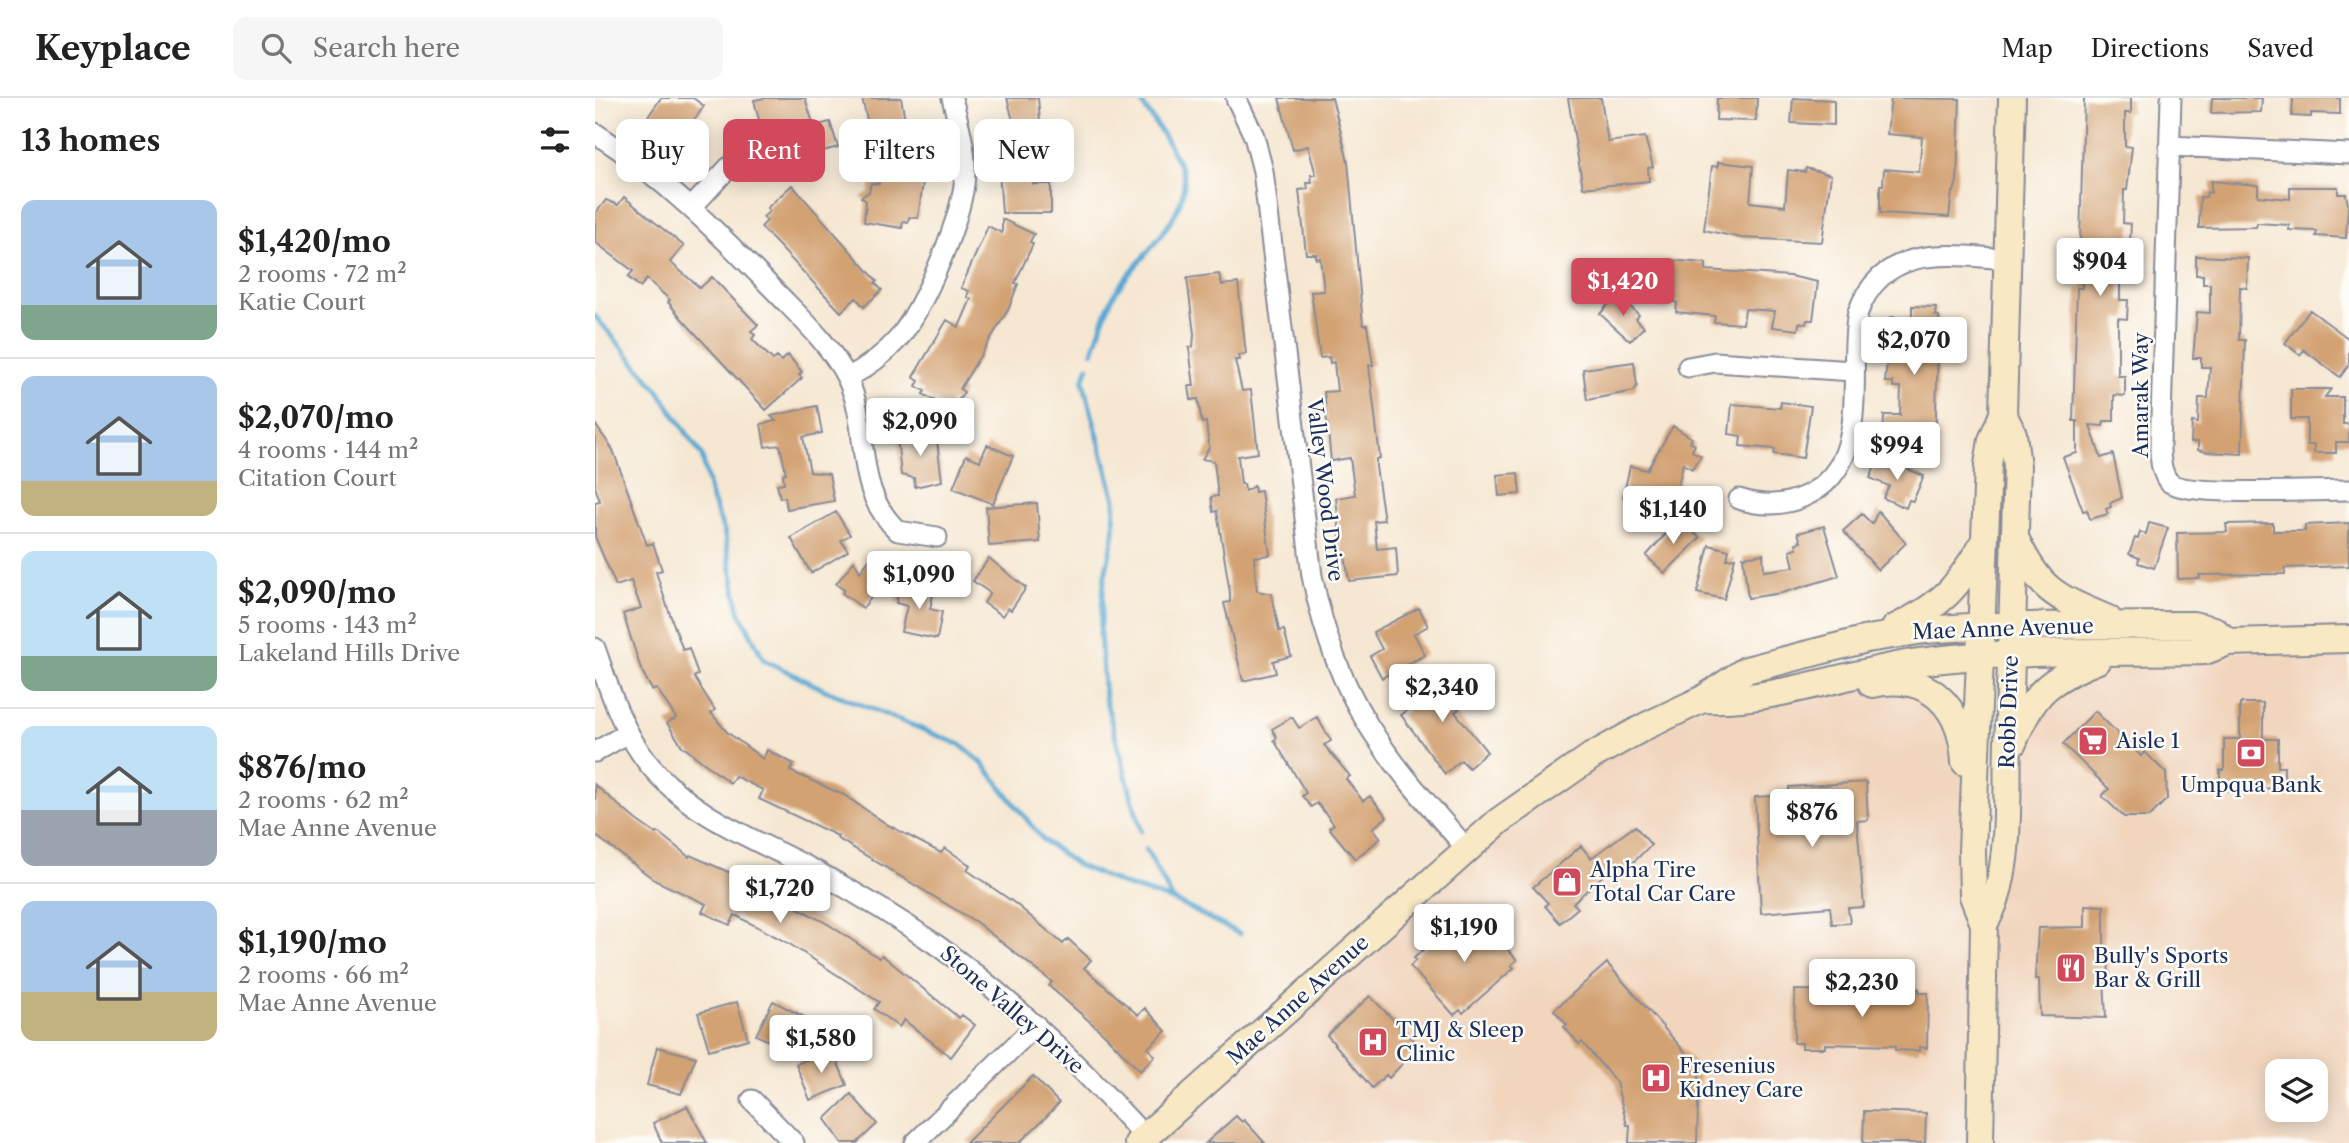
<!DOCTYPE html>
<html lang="en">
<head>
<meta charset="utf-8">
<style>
	body { margin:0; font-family:"Libre Caslon Text",serif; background:#f6f6f6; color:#222; height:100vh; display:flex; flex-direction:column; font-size:26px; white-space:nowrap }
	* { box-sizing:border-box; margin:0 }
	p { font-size:23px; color:#767676 }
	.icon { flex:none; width:38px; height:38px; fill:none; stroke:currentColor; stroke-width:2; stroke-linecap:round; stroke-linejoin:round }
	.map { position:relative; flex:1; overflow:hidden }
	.side { display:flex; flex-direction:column; background:#fff; width:595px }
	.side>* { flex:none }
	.top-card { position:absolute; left:21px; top:21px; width:665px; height:63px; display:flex; gap:14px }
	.buttons { position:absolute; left:1670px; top:961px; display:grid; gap:14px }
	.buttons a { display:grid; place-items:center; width:63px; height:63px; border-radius:14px; background:#fff; box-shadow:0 4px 18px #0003; font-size:35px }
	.price { position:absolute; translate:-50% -60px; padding:0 16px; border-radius:7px; background:#fff; color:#222; font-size:23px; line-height:46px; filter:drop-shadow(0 2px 4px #0008) }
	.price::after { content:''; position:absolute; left:50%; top:42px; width:21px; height:16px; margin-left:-10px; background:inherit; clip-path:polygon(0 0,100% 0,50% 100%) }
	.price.current { background:#d1495b; color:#fff }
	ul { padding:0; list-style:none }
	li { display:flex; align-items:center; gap:21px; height:175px; padding:0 21px }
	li+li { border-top:2px solid #e0e0e0 }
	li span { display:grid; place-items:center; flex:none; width:196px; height:140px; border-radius:14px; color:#555 }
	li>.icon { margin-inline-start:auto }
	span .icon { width:84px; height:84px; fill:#fffc; stroke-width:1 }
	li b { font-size:30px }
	h2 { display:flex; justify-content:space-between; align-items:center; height:84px; padding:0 21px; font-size:30px }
	.tag { padding:0 24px; border-radius:14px; background:#fff; box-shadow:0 4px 18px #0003; font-size:24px; line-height:63px }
	.tag.current { background:#d1495b; color:#fff }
	header { display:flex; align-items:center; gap:42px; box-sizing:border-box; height:98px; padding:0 35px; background:#fff; border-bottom:2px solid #e0e0e0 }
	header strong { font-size:33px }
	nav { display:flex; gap:38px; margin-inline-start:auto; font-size:24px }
	.search { width:490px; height:63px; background:#f6f6f6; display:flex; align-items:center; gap:18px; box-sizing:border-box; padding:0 24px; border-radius:14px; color:#767676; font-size:26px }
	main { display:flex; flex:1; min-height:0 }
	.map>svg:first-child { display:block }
	.built { fill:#f1d5bd; fill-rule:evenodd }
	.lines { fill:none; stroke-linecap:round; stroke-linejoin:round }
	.stream { stroke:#58a8d2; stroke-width:5 }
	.building { fill:#d3a273 }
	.street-casing { stroke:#888b98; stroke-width:23 }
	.secondary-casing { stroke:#888b98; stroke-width:30 }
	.street { stroke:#fff; stroke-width:19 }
	.secondary { stroke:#f8e8c3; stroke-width:26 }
	.labels { text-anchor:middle; stroke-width:5; stroke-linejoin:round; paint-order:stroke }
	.street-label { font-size:21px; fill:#1b2f5e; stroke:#fdfcf7 }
	.poi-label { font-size:21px; fill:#1b2f5e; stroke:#fdfcf7; text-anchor:start }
</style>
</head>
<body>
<header>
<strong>Keyplace</strong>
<div class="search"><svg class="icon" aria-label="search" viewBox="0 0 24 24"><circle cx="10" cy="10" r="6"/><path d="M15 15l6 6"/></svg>Search here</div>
<nav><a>Map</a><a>Directions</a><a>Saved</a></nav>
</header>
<main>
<section class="side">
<h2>13 homes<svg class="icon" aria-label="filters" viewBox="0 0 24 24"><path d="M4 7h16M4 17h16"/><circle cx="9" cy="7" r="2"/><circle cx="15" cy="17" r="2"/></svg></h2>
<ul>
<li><span style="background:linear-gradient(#a9c7e8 75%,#7fa58c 0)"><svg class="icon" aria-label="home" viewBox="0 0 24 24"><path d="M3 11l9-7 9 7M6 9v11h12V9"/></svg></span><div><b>$1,420/mo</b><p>2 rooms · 72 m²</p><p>Katie Court</p></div></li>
<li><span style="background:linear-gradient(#a9c7e8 75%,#c2b280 0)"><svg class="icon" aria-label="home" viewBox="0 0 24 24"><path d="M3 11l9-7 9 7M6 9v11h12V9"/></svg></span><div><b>$2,070/mo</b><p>4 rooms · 144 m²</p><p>Citation Court</p></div></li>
<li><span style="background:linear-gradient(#bfe0f5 75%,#7fa58c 0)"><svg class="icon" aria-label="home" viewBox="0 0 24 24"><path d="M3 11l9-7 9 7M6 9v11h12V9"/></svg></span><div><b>$2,090/mo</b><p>5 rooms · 143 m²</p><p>Lakeland Hills Drive</p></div></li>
<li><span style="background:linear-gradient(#bfe0f5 60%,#9aa5b1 0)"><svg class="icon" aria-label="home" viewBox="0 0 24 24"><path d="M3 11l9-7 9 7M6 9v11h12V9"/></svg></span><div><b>$876/mo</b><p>2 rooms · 62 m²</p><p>Mae Anne Avenue</p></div></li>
<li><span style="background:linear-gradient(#a9c7e8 65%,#c2b280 0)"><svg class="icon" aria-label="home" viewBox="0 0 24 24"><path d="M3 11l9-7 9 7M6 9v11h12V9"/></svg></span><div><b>$1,190/mo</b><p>2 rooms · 66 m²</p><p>Mae Anne Avenue</p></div></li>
</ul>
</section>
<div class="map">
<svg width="1754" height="1045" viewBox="0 0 1754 1045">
	<rect width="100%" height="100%" fill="#fdfcf7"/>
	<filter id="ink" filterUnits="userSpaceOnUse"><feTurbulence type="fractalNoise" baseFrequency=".0143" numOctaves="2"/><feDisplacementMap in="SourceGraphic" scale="14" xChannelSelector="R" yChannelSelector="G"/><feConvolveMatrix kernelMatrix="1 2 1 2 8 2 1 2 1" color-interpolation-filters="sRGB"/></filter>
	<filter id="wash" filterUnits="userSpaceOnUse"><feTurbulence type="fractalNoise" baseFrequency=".00686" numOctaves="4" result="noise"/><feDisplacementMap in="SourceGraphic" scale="28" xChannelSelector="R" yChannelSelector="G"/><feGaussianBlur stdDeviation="1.57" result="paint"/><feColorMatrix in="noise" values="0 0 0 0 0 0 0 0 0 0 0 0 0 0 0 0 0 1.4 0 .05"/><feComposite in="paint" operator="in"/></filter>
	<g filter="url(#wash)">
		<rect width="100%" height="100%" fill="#f6e7d2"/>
		<path class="built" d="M1754 543V1045H555L904 723 1079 614 1293 584 1362 622 1382 815 1423 685 1427 641 1438 605 1498 569 1578 566 1596 559ZM1682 973H1720V1012H1682Z"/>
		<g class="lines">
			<path class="stream" d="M0 218 63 292 107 358 116 399 129 433 144 513 169 562 230 592 366 647 389 667 448 742 482 767 532 788 578 802
				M498 254C505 233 511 207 524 189 544 160 588 123 589 85 590 65 555 19 544 0
				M493 269 488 283 520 402 519 436 509 482 505 536 510 600 546 733
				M551 751 578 802 645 836"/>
		</g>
		<g id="blocks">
			<path class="building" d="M66 0H98L109 8 90 35 80 28 71 42 48 26Z
				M170 0H210L219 28 235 24 243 49 191 63 182 26 166 30 159 2Z
				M267 0H306L314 44 329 42 333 70H330L323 120 314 119 313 124 308 123 307 130 269 124 271 103 266 99 274 94 276 85 284 86 277 25 273 26Z
				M412 0H443L448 57 438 59V86H456V115H407L401 31 420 30Z
				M684 0H737L743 23 753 64 768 227H772L778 267H774L785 360 781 361V369L789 422 779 423 782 451 801 449 803 478 754 483 750 458H747L741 400 760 397 755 360 736 363 729 294 742 293 739 264 735 265 734 259 725 260 716 194 729 193 725 160 721 161V156H711L704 92 713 91 712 85H717L716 77H721L713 48 698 52Z
				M973 0H1006L1013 44 1050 39 1058 69 1053 70 1054 83 988 90Z
				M1122 0H1162L1161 23 1121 22Z
				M1198 0 1239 2V27L1196 25Z
				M1296 0 1365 1 1362 83 1359 94H1357L1354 119 1285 115V87H1288L1289 71 1324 74 1327 39 1292 36Z
				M1489 0H1536V15H1530V48L1537 49 1532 92H1529L1528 125 1536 126 1535 144H1532L1531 172H1525V202H1533L1532 221 1523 220V278H1530V298L1519 297V323H1509L1508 328 1495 327 1506 360 1518 356 1527 400 1515 405 1516 409 1511 411 1513 416 1495 421 1492 412 1488 413 1468 359 1482 355V323H1478L1482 190H1487L1488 142H1485Z
				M1617 0H1667L1666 14 1616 15Z
				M1698 0H1745V16L1716 15V19L1697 18Z
				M1123 64 1158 68 1155 104 1190 108 1193 72 1210 74 1211 70 1236 77 1227 144 1146 140 1109 132 1117 68 1123 69Z
				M1616 83 1663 87V98L1695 101V89H1743V96H1751L1753 106 1751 140 1721 138 1722 133 1694 132V127L1662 125 1661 129 1604 130 1605 99H1611L1612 94 1616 95Z
				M197 87 282 183 280 185 287 192 269 209 261 200 246 214 166 129 172 123 168 119 175 113 172 110Z
				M29 99 89 148 75 164 105 190 117 179 163 227 156 233 160 237 157 241 178 262 182 259 186 263 193 257 207 274 204 277 207 280 171 312 87 221 73 204 75 202 52 181 45 189 33 179 38 173 0 144V116L11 102 23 107Z
				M407 121 439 136 435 144 438 146 420 185 423 186 413 212 365 291 369 294 362 305 356 302 351 309 328 296 330 293 321 288 324 283 318 279 352 222 364 229 376 201 372 199 374 193 366 190 393 128 407 135Z
				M1601 158 1653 160 1652 190 1645 189 1644 242H1650L1647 356 1612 354 1603 352V344H1596L1597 324 1603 325 1604 300H1613L1615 269H1606V260H1598L1602 214 1615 215V186H1608V177H1601Z
				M1072 162 1111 165V172L1195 178 1223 184 1218 222H1212L1211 226 1204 225 1203 232 1177 229 1180 213 1150 211 1148 226 1119 224 1120 218 1081 214 1082 205 1069 200Z
				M624 176 627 187 643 185 651 256 644 257 645 262H640L647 293 656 292 663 355 643 358 646 386H649L650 393 659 388 660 394 666 393 675 457 659 459 662 493 677 496 684 533 689 532 696 558 678 563 681 575 648 583 629 505 635 504V495L622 413 618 414 616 399 623 398 619 363 607 361 614 350 611 324 607 325 603 301 596 302 594 288H599L594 250 598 249 599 236 592 180Z
				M1022 196 1044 217 1041 221 1049 229 1035 243 1005 216Z
				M1317 208 1341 209 1340 217 1344 218 1340 347 1288 345 1289 317H1305L1306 289H1298V284H1290L1296 219 1317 220Z
				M1715 212 1754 241V267L1745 279 1709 252 1705 257 1690 245Z
				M1039 264 1042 288 1039 293 992 302 988 271Z
				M1696 291H1736L1730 299H1748V326H1754V344H1741V355H1719V347H1712V321H1696Z
				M1186 304 1216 308 1208 360 1179 356 1180 351 1145 348 1146 338 1134 336 1137 306 1185 310Z
				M222 308 227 335 208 339 215 374 234 376 239 403 192 411 190 399 185 400 182 386 189 385 188 376 191 375 185 347 170 349 166 326 181 323 176 318Z
				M0 326 18 352 52 447 58 445 67 472 61 474 72 508 88 552 94 550 103 577 99 579 120 612 116 615 132 634 168 661 172 652 199 666 195 673 249 697 293 727 346 755 350 750 375 767 372 772 421 806 468 846 473 841 496 862 489 870 543 917 550 910 571 933 553 950 560 958 545 973 509 936 454 888 457 884 381 824 242 740 243 738 164 701 168 692 140 678 135 685 87 648 72 625 81 620 62 591 57 592 46 571 28 516 46 510 36 483 21 488 0 439V404L5 403 0 389Z
				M1078 328 1097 340 1095 344 1100 347 1097 353 1106 358 1097 371 1088 366 1078 411 1028 399 1035 368 1052 372Z
				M331 334 341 335 347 383 320 389 319 380 306 377 302 339Z
				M392 347 418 358 398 406 358 390 371 357 385 363Z
				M1284 359 1329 378 1318 403 1314 402 1311 410 1288 400 1294 388 1275 380Z
				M923 375 925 396 904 398 902 377Z
				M442 405 445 444 394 448 391 409Z
				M1283 413 1311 445 1283 472 1248 433 1267 416 1277 426Z
				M241 414 255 437 246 442 253 453 216 475 196 440Z
				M1084 421 1105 440 1070 475 1051 458Z
				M1554 425 1573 430 1559 470 1543 465 1544 460 1534 456 1540 440 1543 441 1545 434 1551 436Z
				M1678 425V433H1710V427L1754 425V468L1690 470V476L1604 477 1605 480 1583 481 1582 435 1632 434 1631 426Z
				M1229 428 1244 478 1187 495 1153 500 1148 459 1168 456 1169 473 1199 469 1195 452 1202 450 1201 445 1206 444 1203 435Z
				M1114 447 1134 452 1132 461 1140 460 1129 501 1102 495Z
				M278 457 297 472 268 510 247 495 249 492 241 486 259 463 265 474Z
				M394 460 431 490 416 512 413 510 408 518 389 505 395 495 378 483Z
				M305 485 339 492 335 511 347 514 342 541 306 534 312 508 301 505Z
				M824 510 833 528 819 536 830 557 787 580 775 558 787 551 778 534Z
				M855 570 864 584 851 592 864 611 860 614 892 654 874 670 866 662 850 676 806 617 813 612 810 608 814 605 810 599Z
				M1645 605H1668V641H1683V669H1689V690L1666 691V694L1625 692V672H1629V641H1645Z
				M1500 613 1546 658 1550 654 1571 675 1572 701 1554 719H1529L1507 698 1514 691 1468 646Z
				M697 619 704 630 722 619 736 643 729 647 755 678 751 681 768 703 775 698 792 719 778 730 786 740 760 761 734 730 739 726 722 705 716 709 707 698 711 695 679 642 682 640 677 631Z
				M1271 684 1273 722 1262 723 1269 809 1253 810 1255 825 1237 826 1235 809 1166 815 1160 699 1194 697V689Z
				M0 687 41 722 61 736 63 734 94 759 95 757 147 780 233 826 284 860 287 857 364 920 367 917 380 927 356 959 309 922 304 929 293 921 279 911 284 904 193 845 140 817 135 827 107 814 111 806 61 783 0 737Z
				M1040 728 1056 747 1021 781 1014 772 978 805 983 810 965 825 950 808 953 805 938 789 986 748 996 760Z
				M1490 807 1509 808V860L1514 861 1513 880H1509L1511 920 1445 918 1444 881H1440L1443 830 1490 829Z
				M877 812 922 862 916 867 919 870 868 915 865 912 859 917 815 868 821 862 819 860 837 844 839 847Z
				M1012 865 1104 970 1102 1045H1034L1035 1027H1032L1021 984 987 944 984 946 969 929 972 927 959 912Z
				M1301 891H1324V895H1333L1332 950 1324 949V953L1300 952V948L1230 946V950H1207V945H1199L1200 892 1301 894Z
				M775 898 824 948 794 980 791 977 777 990 732 937Z
				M178 903 213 921 197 954 161 937Z
				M142 904 153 941 114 952 103 915Z
				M62 949 101 959 86 996 52 987Z
				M237 951 252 987 215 1002 201 966Z
				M438 978 464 1005 451 1019 424 1045H371Z
				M256 996 282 1026 262 1045H247L230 1021Z
				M92 1008 112 1045H67L58 1025Z
				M1269 1013 1331 1015 1330 1045H1268Z
				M641 1018 647 1024 649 1022 670 1045H611Z"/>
		</g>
	</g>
	<g filter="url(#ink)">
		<use href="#blocks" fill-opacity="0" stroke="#888b98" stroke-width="2"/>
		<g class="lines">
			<g class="street-casing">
				<path id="street" d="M641 0 659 38 668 73 717 478C743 605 789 657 872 751
					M1576 0 1566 320C1566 338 1561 367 1573 383 1586 399 1727 392 1754 392
					M0 35C68 79 124 135 180 193 206 220 235 246 252 280 278 334 255 388 303 433L342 439
					M1574 48 1754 56
					M97 109 134 69
					M1093 269 1120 264 1258 273
					M252 280C271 270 288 258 303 241 329 210 370 114 370 74 371 49 363 24 357 0
					M1144 401C1165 408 1188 408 1208 399 1280 368 1251 275 1263 214 1289 145 1353 157 1412 161
					M0 550C14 590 26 631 53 665 97 720 161 741 221 773 263 796 304 821 343 848 420 903 486 969 550 1039
					M0 654 33 635
					M157 1002 199 1045
					M320 1045 441 927"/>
			</g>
			<g class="secondary-casing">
				<path id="secondary" d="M1421 442C1446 495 1462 499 1513 521
					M1300 530C1350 505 1362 490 1390 442
					M1277 586C1335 574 1367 609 1370 664
					M1108 601C1177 605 1253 574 1323 564 1417 551 1515 555 1610 553L1633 544 1754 541
					M1418 645C1438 594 1453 582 1503 562
					M1389 826C1418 781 1411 697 1413 644 1417 552 1419 460 1422 368L1418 336 1408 316
					M543 1045 904 723 997 658 1051 628 1108 601 1151 572 1272 541 1330 532 1388 528 1598 527 1619 532 1633 544
					M1385 1045 1389 826 1378 798 1377 753 1393 367 1397 342 1408 316 1417 0"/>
			</g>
			<use href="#street" class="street"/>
			<use href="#secondary" class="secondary"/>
		</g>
	</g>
	<defs>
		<g id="supermarket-square" transform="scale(1.575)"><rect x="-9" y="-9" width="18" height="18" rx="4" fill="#d1495b" stroke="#fdfcf7"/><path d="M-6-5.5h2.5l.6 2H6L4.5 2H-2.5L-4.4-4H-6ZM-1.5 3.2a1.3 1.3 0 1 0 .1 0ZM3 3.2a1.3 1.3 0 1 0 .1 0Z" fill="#fff"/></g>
		<g id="bank-square" transform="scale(1.575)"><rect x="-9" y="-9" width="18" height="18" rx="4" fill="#d1495b" stroke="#fdfcf7"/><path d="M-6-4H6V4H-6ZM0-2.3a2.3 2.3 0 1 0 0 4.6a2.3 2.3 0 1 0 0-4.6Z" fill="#fff"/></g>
		<g id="shop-square" transform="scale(1.575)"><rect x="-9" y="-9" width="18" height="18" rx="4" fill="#d1495b" stroke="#fdfcf7"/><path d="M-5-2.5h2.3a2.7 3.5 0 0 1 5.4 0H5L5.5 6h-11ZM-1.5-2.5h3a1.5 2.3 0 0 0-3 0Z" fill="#fff"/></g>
		<g id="restaurant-square" transform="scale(1.575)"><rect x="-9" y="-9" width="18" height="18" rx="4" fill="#d1495b" stroke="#fdfcf7"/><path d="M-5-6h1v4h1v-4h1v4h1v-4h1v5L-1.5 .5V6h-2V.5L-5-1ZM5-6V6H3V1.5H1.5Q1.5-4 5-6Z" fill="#fff"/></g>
		<g id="hospital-square" transform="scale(1.575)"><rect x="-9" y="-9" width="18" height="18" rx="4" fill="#d1495b" stroke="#fdfcf7"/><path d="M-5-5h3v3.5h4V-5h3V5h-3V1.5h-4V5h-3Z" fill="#fff"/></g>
	</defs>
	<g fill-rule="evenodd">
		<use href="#supermarket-square" x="1498" y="643"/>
		<use href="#bank-square" x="1656" y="655"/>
		<use href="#shop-square" x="972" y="784"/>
		<use href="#restaurant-square" x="1476" y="870"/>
		<use href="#hospital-square" x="778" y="944"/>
		<use href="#hospital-square" x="1061" y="980"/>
	</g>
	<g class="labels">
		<g class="street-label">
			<text transform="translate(1546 297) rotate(-90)" y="7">Amarak Way</text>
			<text transform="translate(730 392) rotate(83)" y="7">Valley Wood Drive</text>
			<text transform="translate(1408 531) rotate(-2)" y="7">Mae Anne Avenue</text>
			<text transform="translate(1414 614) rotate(-88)" y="7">Robb Drive</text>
			<text transform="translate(703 902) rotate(-42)" y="7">Mae Anne Avenue</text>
			<text transform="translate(417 912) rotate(41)" y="7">Stone Valley Drive</text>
		</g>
		<g class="poi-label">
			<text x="1521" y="650">Aisle 1</text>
			<text x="1656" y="694" text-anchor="middle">Umpqua Bank</text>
			<text x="995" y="779">Alpha Tire<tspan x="995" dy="24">Total Car Care</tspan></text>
			<text x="1499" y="865">Bully's Sports<tspan x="1499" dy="24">Bar &amp; Grill</tspan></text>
			<text x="801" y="939">TMJ &amp; Sleep<tspan x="801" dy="24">Clinic</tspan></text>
			<text x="1084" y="975">Fresenius<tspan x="1084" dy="24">Kidney Care</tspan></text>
		</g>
	</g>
</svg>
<div class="buttons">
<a><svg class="icon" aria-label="layers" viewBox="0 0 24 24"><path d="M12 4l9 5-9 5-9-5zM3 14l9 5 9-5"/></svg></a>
</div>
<b class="price" style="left:1505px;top:200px">$904</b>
<b class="price current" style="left:1028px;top:220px">$1,420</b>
<b class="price" style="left:1319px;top:279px">$2,070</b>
<b class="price" style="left:325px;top:360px">$2,090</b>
<b class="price" style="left:1302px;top:384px">$994</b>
<b class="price" style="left:1078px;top:448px">$1,140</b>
<b class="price" style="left:324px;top:513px">$1,090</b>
<b class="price" style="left:847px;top:626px">$2,340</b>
<b class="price" style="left:1217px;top:751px">$876</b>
<b class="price" style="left:185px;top:827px">$1,720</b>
<b class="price" style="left:869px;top:866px">$1,190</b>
<b class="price" style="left:1267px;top:921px">$2,230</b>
<b class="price" style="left:226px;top:977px">$1,580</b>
<div class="top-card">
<a class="tag">Buy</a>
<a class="tag current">Rent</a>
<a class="tag">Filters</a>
<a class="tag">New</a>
</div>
</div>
</main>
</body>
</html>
